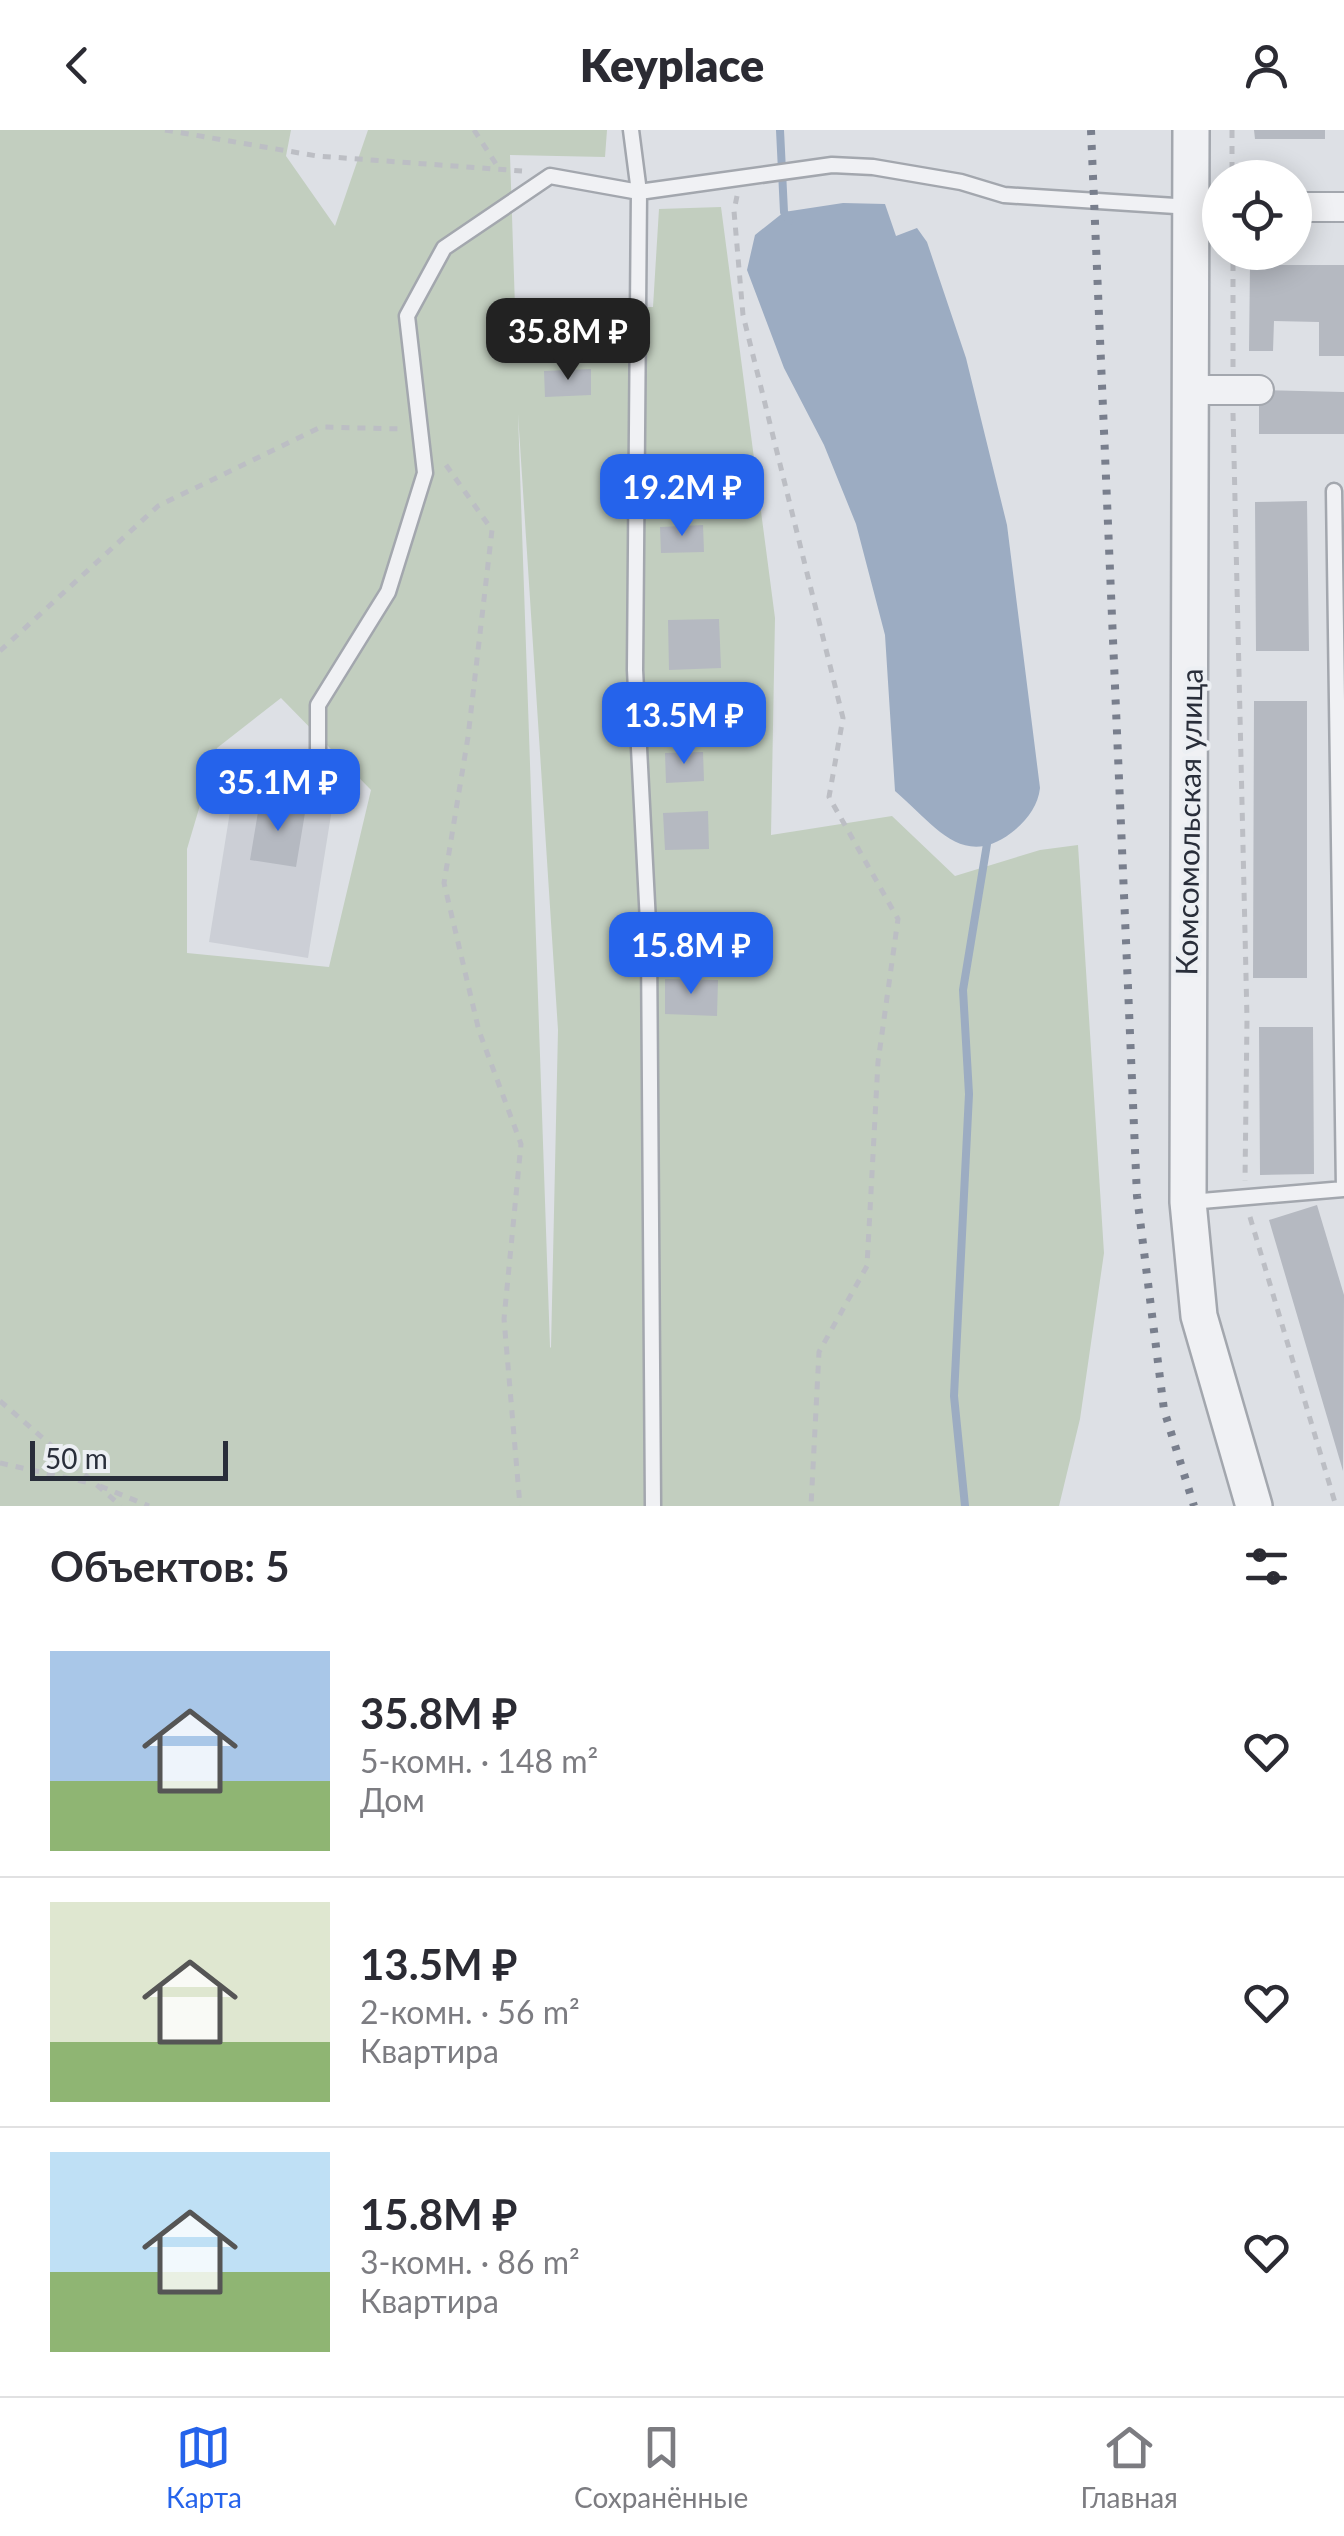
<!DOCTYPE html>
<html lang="ru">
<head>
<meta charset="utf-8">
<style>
	body { margin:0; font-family:Lato,sans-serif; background:#f2f2f3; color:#2b2b33; height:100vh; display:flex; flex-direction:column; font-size:38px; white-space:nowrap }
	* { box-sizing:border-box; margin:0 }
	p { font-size:32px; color:#7c7c81 }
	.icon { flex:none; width:55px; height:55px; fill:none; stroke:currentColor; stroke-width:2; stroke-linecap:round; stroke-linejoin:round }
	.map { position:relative; height:1376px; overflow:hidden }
	.side { display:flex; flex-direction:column; background:#fff; flex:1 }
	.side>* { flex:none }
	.buttons { position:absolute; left:1202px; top:30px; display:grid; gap:20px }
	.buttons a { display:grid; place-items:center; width:110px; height:110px; border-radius:50%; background:#fff; box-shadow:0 5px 25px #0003; font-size:50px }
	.scale { position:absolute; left:30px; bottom:25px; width:198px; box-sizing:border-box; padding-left:10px; border:5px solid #292e3a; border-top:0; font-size:28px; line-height:35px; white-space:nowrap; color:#292e3a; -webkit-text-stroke:8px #eceff3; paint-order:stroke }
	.price { position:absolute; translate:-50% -85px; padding:0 22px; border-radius:20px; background:#2563eb; color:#fff; font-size:32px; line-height:65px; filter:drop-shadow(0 2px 5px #0008) }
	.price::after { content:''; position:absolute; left:50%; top:60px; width:30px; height:22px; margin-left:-15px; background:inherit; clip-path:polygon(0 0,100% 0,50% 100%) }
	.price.selected { background:#222; color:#fff }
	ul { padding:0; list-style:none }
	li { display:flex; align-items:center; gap:30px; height:250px; padding:0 50px }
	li+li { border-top:2px solid #e1e1e2 }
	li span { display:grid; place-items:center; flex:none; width:280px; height:200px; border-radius:0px; color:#555 }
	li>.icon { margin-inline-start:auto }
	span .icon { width:120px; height:120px; fill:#fffc; stroke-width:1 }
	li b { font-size:42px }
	h2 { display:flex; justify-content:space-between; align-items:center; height:120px; padding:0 50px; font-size:42px }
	header { display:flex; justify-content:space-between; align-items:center; height:130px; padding:0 50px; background:#fff; font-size:45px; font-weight:800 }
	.dock { display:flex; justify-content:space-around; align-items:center; height:140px; border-top:2px solid #e1e1e2; background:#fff; font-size:28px; color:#7c7c81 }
	.dock a { display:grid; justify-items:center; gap:5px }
	.dock .selected { color:#2563eb }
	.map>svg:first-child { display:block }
	.built { fill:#cccfd6 }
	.green { fill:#c2cebf; fill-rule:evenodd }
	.water { fill:#9cacc2 }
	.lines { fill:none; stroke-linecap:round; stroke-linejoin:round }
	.stream { stroke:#9cacc2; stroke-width:8 }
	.building { fill:#b5b9c1 }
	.service-casing { stroke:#a3a7ae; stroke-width:19 }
	.minor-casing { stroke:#a3a7ae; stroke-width:32 }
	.tertiary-casing { stroke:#a3a7ae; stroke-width:40 }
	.path { stroke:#bcbec4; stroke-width:5; stroke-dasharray:8 8; stroke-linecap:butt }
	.service { stroke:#f0f1f4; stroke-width:14 }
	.minor { stroke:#f0f1f4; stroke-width:28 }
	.tertiary { stroke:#f0f1f4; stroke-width:35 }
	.rail { stroke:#797f8d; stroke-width:8; stroke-dasharray:5 10; stroke-linecap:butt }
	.labels { text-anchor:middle; stroke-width:8; stroke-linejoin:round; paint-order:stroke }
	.street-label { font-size:30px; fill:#292e3a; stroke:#eceff3 }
</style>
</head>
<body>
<header><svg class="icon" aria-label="back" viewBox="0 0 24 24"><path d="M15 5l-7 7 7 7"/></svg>Keyplace<svg class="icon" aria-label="person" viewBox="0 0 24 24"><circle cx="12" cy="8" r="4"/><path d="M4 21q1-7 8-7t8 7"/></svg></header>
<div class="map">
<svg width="1344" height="1376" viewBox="0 0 1344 1376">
	<rect width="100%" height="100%" fill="#dde0e5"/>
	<path class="built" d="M237 638 336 654 308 828 209 812Z"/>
	<path class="green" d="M0 0H291L286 26 335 96 368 0H607L605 27 510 25 515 177H653L659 79 721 77 775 488 771 705 892 686 955 746 1040 720 1078 715 1104 1123 1080 1289 1059 1376H0ZM518 284 558 900 551 1218 550 1217ZM281 568 371 660 329 837 187 823V719L217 618Z"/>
	<path class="water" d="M843 73 885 74 896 106 917 98 927 112 966 228 1007 395 1040 658C1038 676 1026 692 1011 703 962 740 934 694 895 661L885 505 856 394 824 315 784 238 747 140 755 105 784 82Z"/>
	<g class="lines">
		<path class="stream" d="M780 0 784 82 789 91
			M965 1376 954 1266 969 964 963 860 987 714"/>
	</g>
	<path class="building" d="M1254 0H1325V9H1255Z
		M1250 135H1344V226H1319V192L1274 191 1273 221H1249Z
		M591 239V265L545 267 544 241Z
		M1259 260 1344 262V304H1259Z
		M1307 371 1309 521H1256L1255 372Z
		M703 395 704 422 661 423 660 397Z
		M719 489 721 538 669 540 668 490Z
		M703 563 704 590 668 591 666 564Z
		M1254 571H1307V848H1253Z
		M703 622 704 651 666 653 665 623Z
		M260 670 306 677 296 737 250 730Z
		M708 681 709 719 665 720 663 683Z
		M665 849 718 850 717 886 665 884Z
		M1259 897H1313L1314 1044 1260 1045Z
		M1317 1075 1344 1165 1343 1341 1269 1090Z"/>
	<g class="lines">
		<g class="service-casing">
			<path id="service" d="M631 0 639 62 832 35 873 37 961 52 1004 65 1191 77
				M1334 361 1344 1059
				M318 632V575L388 462 425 343 407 186 444 118 550 46 639 62 635 540 649 812 653 1376
				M1190 1072 1344 1059"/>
		</g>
		<g class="minor-casing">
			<path id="minor" d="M1191 77H1220
				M1295 77H1344
				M1192 260H1259"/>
		</g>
		<g class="tertiary-casing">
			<path id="tertiary" d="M1191 0 1188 1072 1199 1186 1254 1376"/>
		</g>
		<path class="path" d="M165 0 317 26 522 41
			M474 0 498 37
			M1232 0V48
			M737 66 734 81 743 185 843 588 829 667 898 789 878 932 867 1136 819 1222 811 1376
			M1233 237V122
			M1233 283 1247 889 1245 1051
			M446 335 492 400 468 607 444 753 479 901 521 1014 504 1189 520 1376
			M0 521 158 376 321 297 403 299
			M1250 1087 1336 1376
			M0 1271 121 1376
			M0 1333 90 1353
			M100 1356 149 1376"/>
		<use href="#service" class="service"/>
		<use href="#minor" class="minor"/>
		<use href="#tertiary" class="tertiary"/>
		<path class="rail" d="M1091 0 1137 1066 1164 1280 1194 1376"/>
	</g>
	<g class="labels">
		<g class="street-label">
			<text transform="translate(1190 692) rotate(-89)" y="10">Комсомольская улица</text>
		</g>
	</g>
</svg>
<div class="buttons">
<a><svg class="icon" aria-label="locate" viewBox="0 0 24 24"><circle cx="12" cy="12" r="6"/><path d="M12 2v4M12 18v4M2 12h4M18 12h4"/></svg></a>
</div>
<div class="scale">50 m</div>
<b class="price selected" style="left:568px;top:253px">35.8M ₽</b>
<b class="price" style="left:682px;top:409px">19.2M ₽</b>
<b class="price" style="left:684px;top:637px">13.5M ₽</b>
<b class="price" style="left:278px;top:704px">35.1M ₽</b>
<b class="price" style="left:691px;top:867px">15.8M ₽</b>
</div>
<section class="side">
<h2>Объектов: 5<svg class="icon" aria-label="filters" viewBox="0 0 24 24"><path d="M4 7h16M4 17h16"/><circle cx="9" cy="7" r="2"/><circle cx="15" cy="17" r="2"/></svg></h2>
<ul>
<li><span style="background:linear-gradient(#a9c7e8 65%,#8fb573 0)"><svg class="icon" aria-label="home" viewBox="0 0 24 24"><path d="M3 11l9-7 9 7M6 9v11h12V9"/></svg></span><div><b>35.8M ₽</b><p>5-комн. · 148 m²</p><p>Дом</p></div><svg class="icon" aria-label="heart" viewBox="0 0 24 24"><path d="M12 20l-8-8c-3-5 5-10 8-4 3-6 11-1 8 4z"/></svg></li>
<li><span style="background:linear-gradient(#dfe7d0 70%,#8fb573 0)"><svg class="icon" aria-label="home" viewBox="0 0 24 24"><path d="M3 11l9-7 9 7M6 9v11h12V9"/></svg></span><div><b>13.5M ₽</b><p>2-комн. · 56 m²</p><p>Квартира</p></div><svg class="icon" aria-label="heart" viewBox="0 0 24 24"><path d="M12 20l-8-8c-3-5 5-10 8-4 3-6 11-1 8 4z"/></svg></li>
<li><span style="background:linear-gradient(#bfe0f5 60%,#8fb573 0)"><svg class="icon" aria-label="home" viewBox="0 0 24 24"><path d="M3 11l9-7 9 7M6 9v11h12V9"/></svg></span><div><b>15.8M ₽</b><p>3-комн. · 86 m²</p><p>Квартира</p></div><svg class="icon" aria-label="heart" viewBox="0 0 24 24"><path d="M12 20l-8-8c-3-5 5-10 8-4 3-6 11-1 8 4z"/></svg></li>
</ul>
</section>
<nav class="dock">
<a class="selected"><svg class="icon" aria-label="map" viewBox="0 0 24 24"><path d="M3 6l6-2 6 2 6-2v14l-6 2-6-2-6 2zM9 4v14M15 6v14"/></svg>Карта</a>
<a><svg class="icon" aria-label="saved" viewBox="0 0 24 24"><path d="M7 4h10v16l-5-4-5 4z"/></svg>Сохранённые</a>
<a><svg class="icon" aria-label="home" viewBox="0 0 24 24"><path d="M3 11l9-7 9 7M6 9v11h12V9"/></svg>Главная</a>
</nav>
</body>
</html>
